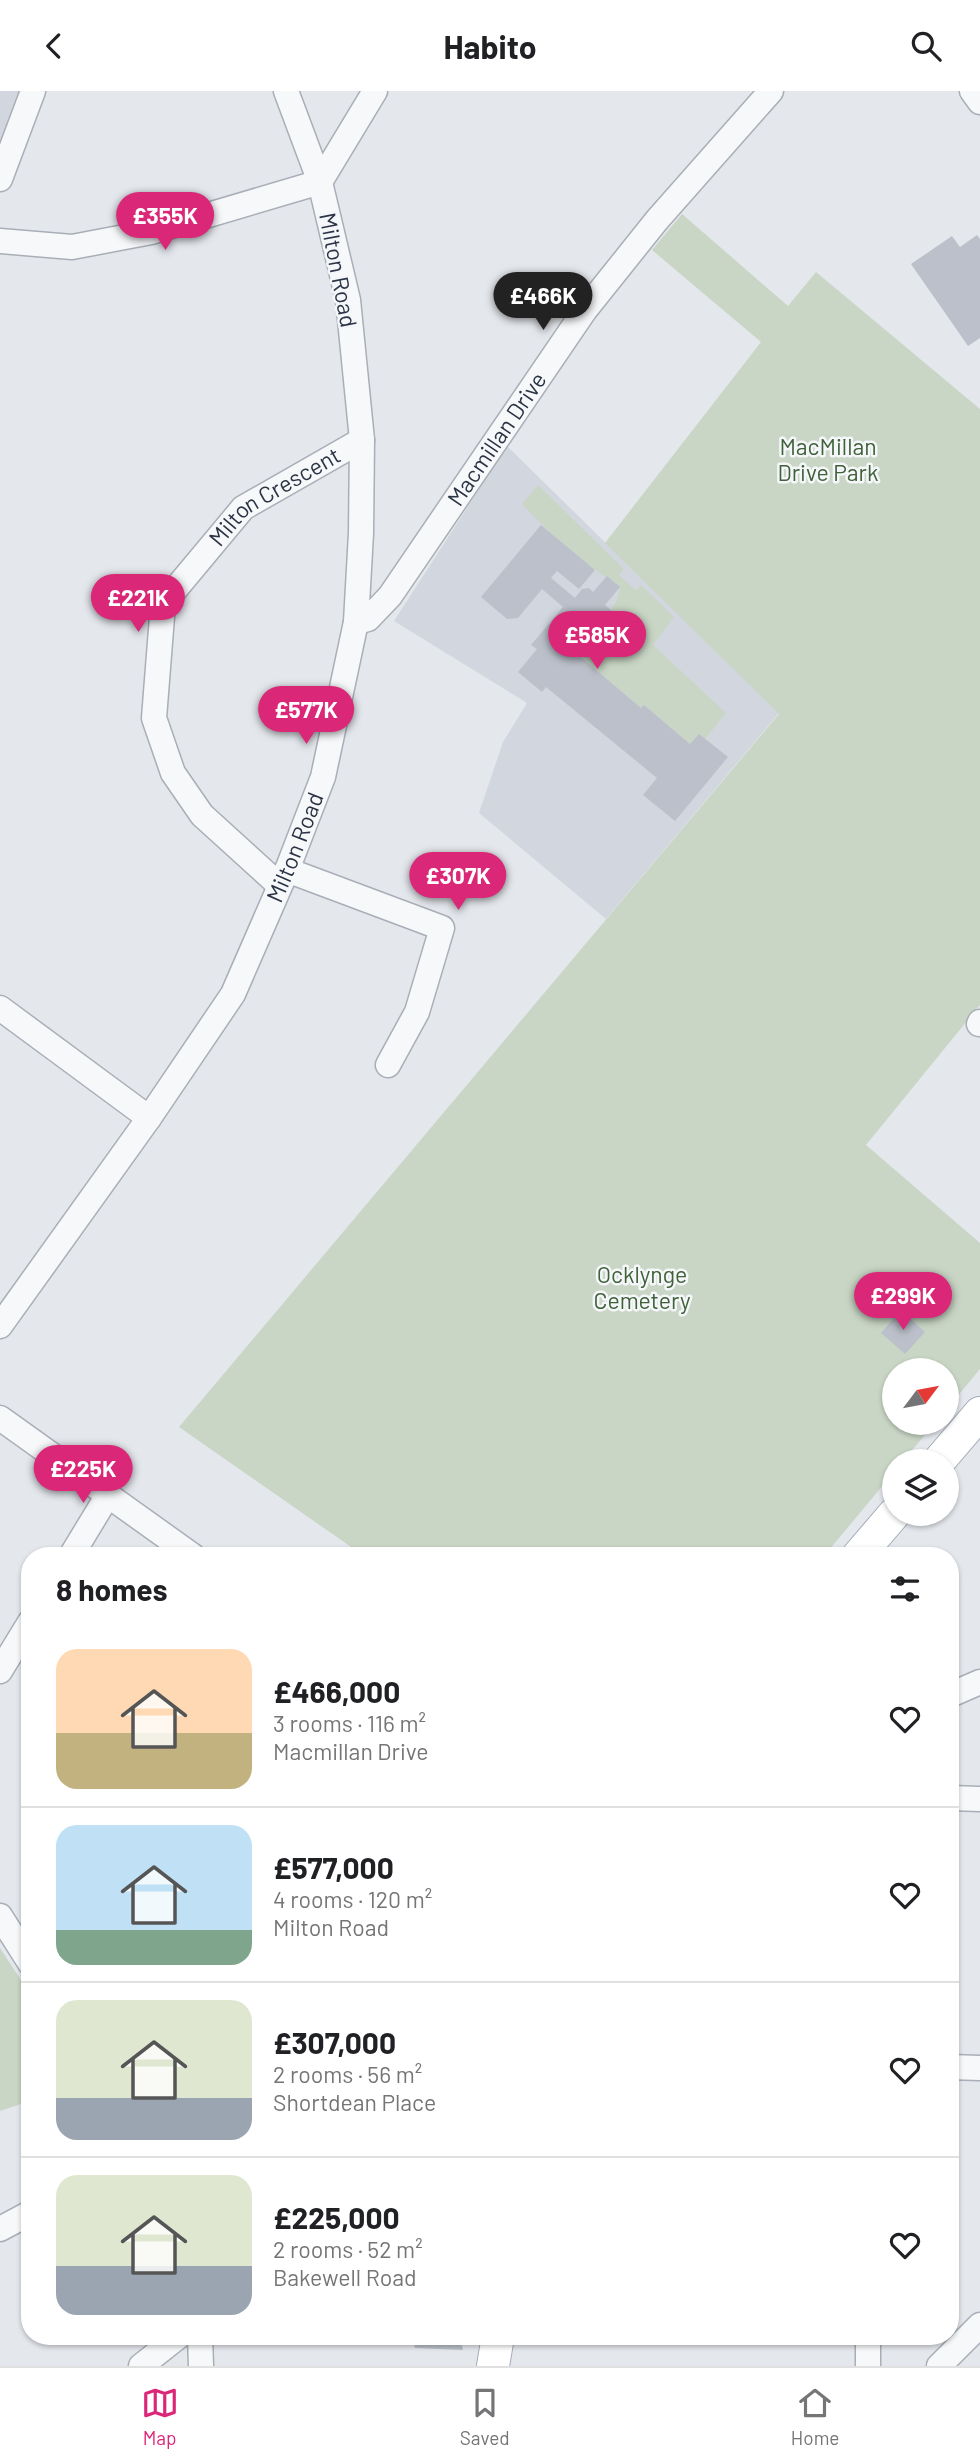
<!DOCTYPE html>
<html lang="en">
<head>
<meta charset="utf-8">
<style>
	body { margin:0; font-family:Barlow,sans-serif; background:#f6f6f6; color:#202124; height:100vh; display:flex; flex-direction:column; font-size:26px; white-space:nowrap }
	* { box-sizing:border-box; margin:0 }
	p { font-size:23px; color:#757577 }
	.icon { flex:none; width:38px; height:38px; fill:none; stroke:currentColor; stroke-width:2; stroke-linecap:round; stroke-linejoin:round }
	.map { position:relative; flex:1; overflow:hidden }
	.panel { position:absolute; left:21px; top:1456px; width:938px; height:798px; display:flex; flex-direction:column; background:#fff; border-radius:28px; box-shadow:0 2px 5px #0004 }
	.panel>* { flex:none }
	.needle { width:46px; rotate:58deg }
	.controls { position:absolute; left:882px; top:1267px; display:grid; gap:14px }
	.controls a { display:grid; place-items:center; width:77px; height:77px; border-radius:50%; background:#fff; box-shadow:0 2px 5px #0004; font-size:35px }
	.price { position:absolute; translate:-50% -60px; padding:0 16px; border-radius:24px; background:#db2777; color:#fff; font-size:23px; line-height:46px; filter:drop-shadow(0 2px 4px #0008) }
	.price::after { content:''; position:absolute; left:50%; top:42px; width:21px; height:16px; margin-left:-10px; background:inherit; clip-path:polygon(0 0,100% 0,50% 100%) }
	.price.selected { background:#222; color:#fff }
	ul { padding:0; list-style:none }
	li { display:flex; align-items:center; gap:21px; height:175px; padding:0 35px }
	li+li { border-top:2px solid #e0e0e0 }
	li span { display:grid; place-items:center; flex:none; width:196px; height:140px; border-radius:21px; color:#555 }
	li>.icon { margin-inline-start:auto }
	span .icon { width:84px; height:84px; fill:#fffc; stroke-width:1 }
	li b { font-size:30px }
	h2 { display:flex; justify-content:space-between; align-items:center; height:84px; padding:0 35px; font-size:30px }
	header { display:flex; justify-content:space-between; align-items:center; height:91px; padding:0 35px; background:#fff; font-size:32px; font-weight:700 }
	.menu { display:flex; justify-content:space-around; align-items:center; height:98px; border-top:2px solid #e0e0e0; background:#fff; font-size:19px; color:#757577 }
	.menu a { display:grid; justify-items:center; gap:4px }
	.menu .selected { color:#db2777 }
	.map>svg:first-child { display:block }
	.built { fill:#d2d6de }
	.green { fill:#c9d6c5 }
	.building { fill:#bbc0ca }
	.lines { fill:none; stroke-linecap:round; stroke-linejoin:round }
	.minor-casing { stroke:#a9aeb7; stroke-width:27 }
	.major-casing { stroke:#a3abb8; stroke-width:34 }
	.minor { stroke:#f7f8fa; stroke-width:24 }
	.major { stroke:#fff; stroke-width:32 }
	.labels { text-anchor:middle; stroke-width:5; stroke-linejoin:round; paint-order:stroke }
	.street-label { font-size:23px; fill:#2b3445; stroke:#f4f6f9 }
	.park-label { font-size:23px; fill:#3f6138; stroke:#f4f6f9 }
</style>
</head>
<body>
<header><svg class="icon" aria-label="back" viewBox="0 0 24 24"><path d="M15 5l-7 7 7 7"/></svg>Habito<svg class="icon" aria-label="search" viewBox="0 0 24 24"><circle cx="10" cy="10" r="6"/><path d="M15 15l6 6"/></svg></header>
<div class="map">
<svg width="980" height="2275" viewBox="0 0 980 2275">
	<rect width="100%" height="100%" fill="#e4e7ec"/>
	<path class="built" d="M0 0H28L0 81Z
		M507 355 779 622 606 828 479 722 503 651 527 612 394 530Z"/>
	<path class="green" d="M682 123 788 215 816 181 980 318V914L866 1054 980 1152V1278L947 1318V1279H894V1332H935L903 1370H894V1381L824 1465H364L179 1336 779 623 605 452 761 251 652 159Z
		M538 394 624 478 619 484 636 500 641 494 674 526 653 554 726 622 705 648 699 643 690 653 644 614 641 617 575 561C592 541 616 525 620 496 611 489 602 484 593 477 567 458 544 436 522 413Z
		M0 1857 30 1903V2010L0 2020Z"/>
	<path class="building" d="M977 144 980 148V247L968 255 911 173 952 145 960 156Z
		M541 434 595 479 579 498 557 480 551 487 575 507 582 498 589 497 593 501 607 485 620 496 605 514 612 520 575 561 641 617 644 614 690 653 699 643 728 666 675 730 643 704 657 687 546 596 542 601 518 581 537 558 531 554 563 516 542 498 518 527 507 528 481 506Z
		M901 1219 925 1241 905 1263 881 1242Z
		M422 2245H460L463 2259 415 2257 412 2247Z"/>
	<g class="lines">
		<g class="minor-casing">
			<g id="minor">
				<path d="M972 0 980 11"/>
				<path d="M0 88 33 0"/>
				<path d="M0 150 72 156 151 141 320 91 375 0"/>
				<path id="s1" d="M356 531 368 528 390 505 585 219 657 129 771 0"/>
				<path d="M287 779 442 837 417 921 388 974"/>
				<path id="s2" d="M279 794 202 724 173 682 154 627 163 513 243 417 362 349"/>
				<path d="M0 917 149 1027"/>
				<path d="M979 933 980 931"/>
				<path id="s3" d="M0 1235 149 1027 233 903 287 779 323 686 356 531 361 442 362 349 348 209 320 91 286 0"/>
				<path d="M0 1327 193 1465"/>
				<path d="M71 1465 108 1404"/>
				<path d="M0 1580 30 1531"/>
				<path d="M950 1604 980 1591"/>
				<path d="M950 1707 980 1708"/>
				<path d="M0 1825 30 1872"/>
				<path d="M950 1976 980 1977"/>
				<path d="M0 2138 30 2122"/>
				<path d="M200 2245 201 2275"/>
				<path d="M141 2275 179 2245"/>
				<path d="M868 2275V2245"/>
				<path d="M939 2275 980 2234"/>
			</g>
		</g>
		<g class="major-casing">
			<path id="major" d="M939 1370 980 1322
				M858 1465 894 1423
				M493 2275 498 2245"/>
		</g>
		<use href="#minor" class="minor"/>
		<use href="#major" class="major"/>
	</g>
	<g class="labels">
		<g class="street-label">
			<text transform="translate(338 179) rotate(79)" y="8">Milton Road</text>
			<text dy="8" stroke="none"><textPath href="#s1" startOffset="234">Macmillan Drive</textPath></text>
			<text dy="8" stroke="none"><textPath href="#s2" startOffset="485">Milton Crescent</textPath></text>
			<text dy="8" stroke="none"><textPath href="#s3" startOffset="565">Milton Road</textPath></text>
		</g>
		<g class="park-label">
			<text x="828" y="364">MacMillan<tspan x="828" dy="26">Drive Park</tspan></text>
			<text x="642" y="1192">Ocklynge<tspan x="642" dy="26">Cemetery</tspan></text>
		</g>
	</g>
</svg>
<div class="controls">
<a><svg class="needle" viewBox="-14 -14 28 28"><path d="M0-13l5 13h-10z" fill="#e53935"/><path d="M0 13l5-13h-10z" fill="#757577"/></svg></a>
<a><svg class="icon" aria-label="layers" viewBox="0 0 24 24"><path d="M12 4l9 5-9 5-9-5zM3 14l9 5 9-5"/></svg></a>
</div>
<b class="price" style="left:165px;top:161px">£355K</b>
<b class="price selected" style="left:543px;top:241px">£466K</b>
<b class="price" style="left:138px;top:543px">£221K</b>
<b class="price" style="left:597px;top:580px">£585K</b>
<b class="price" style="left:306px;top:655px">£577K</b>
<b class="price" style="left:458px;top:821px">£307K</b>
<b class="price" style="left:903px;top:1241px">£299K</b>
<b class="price" style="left:83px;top:1414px">£225K</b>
<section class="panel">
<h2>8 homes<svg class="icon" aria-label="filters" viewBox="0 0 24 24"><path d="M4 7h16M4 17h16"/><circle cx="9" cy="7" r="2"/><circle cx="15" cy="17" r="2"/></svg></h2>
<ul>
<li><span style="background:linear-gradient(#ffd9b3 60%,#c2b280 0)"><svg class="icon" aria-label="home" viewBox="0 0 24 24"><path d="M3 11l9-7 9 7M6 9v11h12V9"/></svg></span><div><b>£466,000</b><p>3 rooms · 116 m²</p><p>Macmillan Drive</p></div><svg class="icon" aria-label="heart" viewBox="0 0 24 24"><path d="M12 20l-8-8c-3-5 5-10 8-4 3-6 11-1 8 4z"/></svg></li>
<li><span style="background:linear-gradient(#bfe0f5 75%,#7fa58c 0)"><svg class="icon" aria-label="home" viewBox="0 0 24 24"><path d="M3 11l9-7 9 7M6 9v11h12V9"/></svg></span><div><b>£577,000</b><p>4 rooms · 120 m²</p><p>Milton Road</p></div><svg class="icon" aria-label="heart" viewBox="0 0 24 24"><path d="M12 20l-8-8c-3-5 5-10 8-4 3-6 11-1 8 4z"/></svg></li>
<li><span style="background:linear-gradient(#dfe7d0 70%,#9aa5b1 0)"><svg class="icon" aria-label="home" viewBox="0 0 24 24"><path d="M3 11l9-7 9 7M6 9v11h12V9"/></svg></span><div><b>£307,000</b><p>2 rooms · 56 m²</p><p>Shortdean Place</p></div><svg class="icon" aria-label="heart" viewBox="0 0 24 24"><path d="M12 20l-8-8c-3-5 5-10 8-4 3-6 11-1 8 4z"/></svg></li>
<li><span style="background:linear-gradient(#dfe7d0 65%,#9aa5b1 0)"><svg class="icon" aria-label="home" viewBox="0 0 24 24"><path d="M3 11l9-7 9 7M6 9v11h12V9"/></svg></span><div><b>£225,000</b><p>2 rooms · 52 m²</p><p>Bakewell Road</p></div><svg class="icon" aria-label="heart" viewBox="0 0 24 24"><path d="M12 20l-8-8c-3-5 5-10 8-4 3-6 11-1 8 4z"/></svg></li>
</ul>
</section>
</div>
<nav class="menu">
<a class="selected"><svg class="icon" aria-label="map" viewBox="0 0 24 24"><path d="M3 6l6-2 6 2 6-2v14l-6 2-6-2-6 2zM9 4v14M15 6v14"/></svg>Map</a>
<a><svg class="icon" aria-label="saved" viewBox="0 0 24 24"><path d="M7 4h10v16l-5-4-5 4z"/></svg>Saved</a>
<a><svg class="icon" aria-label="home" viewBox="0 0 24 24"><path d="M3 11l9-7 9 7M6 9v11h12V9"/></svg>Home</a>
</nav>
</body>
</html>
